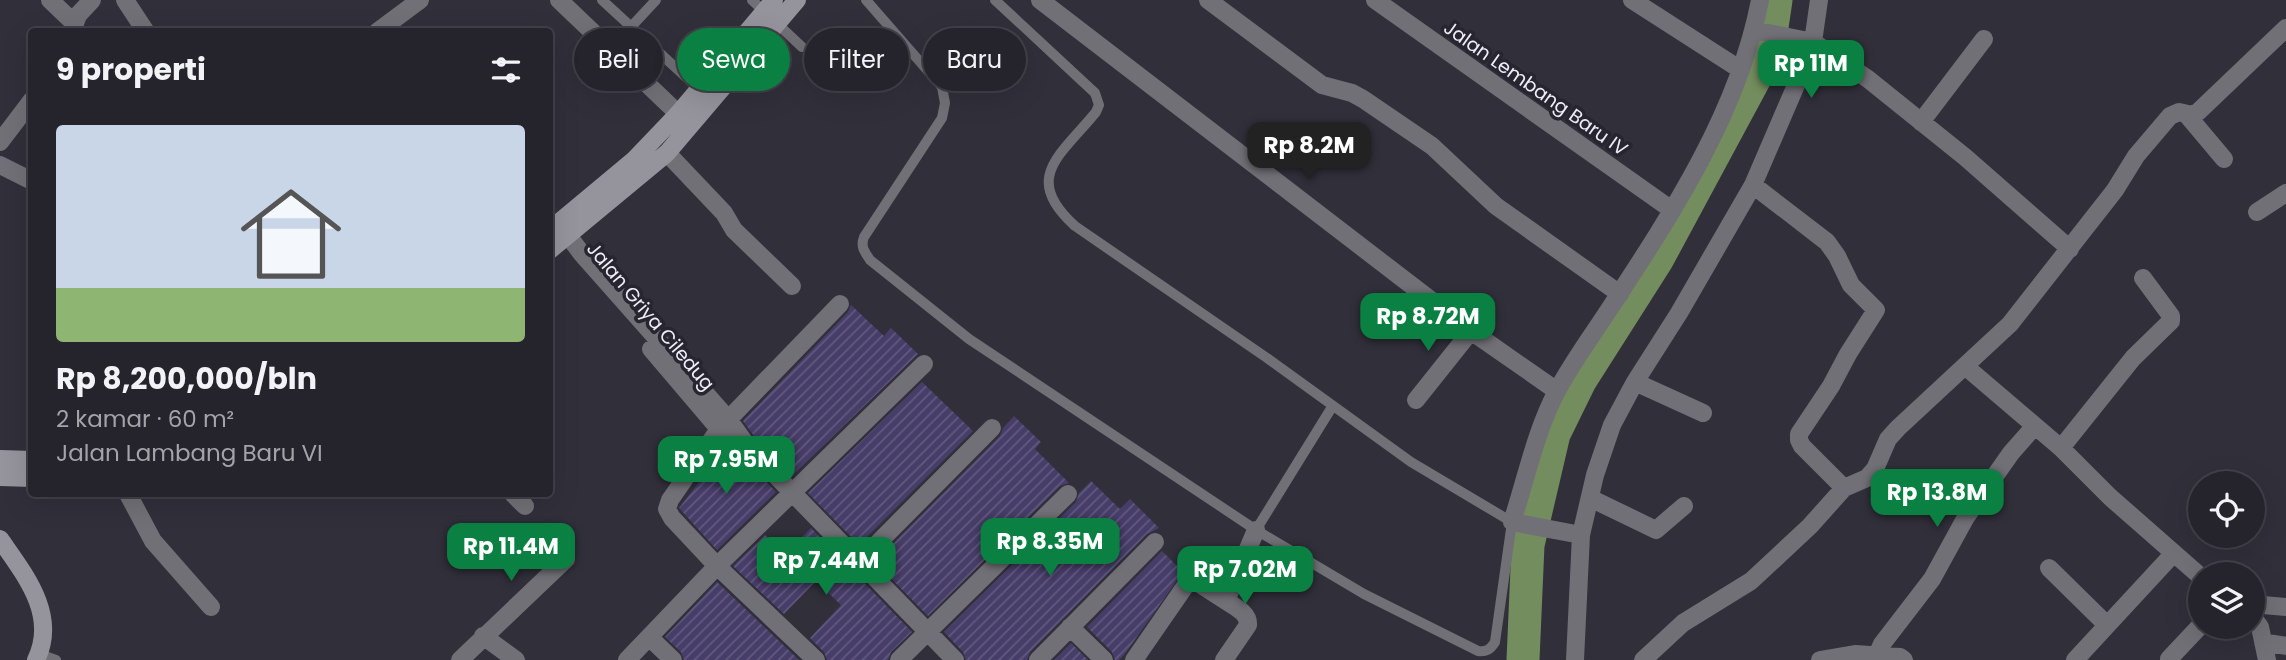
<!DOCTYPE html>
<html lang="id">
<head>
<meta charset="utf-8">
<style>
	body { margin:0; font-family:Poppins,sans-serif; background:#312f38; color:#f1f3f6; height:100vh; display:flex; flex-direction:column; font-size:26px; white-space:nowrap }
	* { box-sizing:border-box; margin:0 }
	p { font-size:23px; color:#a3a4a9 }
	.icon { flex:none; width:38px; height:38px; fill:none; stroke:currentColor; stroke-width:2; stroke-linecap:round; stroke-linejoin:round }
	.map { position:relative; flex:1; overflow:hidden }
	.side { position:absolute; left:28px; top:28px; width:525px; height:469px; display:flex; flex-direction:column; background:#25232c; border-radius:7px; box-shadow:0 7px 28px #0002,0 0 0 2px #424048 }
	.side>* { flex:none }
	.banner { position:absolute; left:574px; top:28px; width:665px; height:63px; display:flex; gap:14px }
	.tools { position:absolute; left:2188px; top:471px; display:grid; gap:14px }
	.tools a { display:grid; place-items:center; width:77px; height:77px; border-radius:50%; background:#25232c; box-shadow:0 7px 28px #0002,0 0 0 2px #424048; font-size:35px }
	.price { position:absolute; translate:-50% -60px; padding:0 16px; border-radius:14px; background:#0b8043; color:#fff; font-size:23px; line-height:46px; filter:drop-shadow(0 2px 4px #0008) }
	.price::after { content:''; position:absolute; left:50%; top:42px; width:21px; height:16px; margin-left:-10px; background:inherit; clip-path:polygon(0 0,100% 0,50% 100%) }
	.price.current { background:#222; color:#fff }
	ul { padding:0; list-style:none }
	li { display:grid; align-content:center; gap:14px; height:371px; padding:0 28px }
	li span { display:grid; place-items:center; height:217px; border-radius:7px; color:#555 }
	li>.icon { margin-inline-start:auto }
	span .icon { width:126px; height:126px; fill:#fffc; stroke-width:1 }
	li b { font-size:30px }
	h2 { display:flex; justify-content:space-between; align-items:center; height:84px; padding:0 28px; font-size:30px }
	.pill { padding:0 24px; border-radius:32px; background:#25232c; box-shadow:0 7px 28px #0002,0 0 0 2px #424048; font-size:24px; line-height:63px }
	.pill.current { background:#0b8043; color:#fff }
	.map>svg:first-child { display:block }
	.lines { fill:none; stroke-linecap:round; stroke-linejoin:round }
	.river { stroke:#738d5e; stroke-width:33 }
	.building { fill:url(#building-hatch) }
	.service { stroke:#717076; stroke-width:10 }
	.minor { stroke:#717076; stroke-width:18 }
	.secondary { stroke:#95949c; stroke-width:18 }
	.labels { text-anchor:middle; stroke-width:7; stroke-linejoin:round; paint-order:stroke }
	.street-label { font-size:19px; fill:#eeedf4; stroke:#272530 }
</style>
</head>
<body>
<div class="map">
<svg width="2286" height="660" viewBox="0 0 2286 660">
	<defs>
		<pattern id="building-hatch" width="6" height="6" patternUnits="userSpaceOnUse" patternTransform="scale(1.75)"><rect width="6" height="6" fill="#473d69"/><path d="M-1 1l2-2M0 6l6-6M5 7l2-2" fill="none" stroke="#62597f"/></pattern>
	</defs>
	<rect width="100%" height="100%" fill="#312f3a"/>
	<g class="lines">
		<path class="river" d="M1523 660 1528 545 1554 434 1580 381 1657 260 1768 54 1776 0"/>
	</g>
	<path class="building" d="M851 305 884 336 891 328 918 354 792 476 757 440 743 421 848 312Z
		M922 382 973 431 859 545 808 493Z
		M1014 416 1041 442 1035 449 1069 483 1060 486 928 616 875 562 1000 436 1003 428Z
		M722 445H732L776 492 717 550 679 508 706 473 704 471Z
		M1091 481 1120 509 1130 499 1159 528 1147 534 1030 652 1027 660H966L963 652 944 632 1076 502 1079 493Z
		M811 528 912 632 891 652 888 660H827L824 652 810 638 841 605 816 581 784 614 733 566 765 535 785 554Z
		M1162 551 1183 572 1124 655 1119 660H1115L1112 652 1087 627Z
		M717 582 799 660H684L681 652 665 637Z
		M1071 643 1088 660H1054Z"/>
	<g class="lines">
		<path class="service" d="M602 0 700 90
			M752 0 802 47
			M866 0 942 87 945 103 942 118 864 237C860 247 865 252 870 260L969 339 1256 530 1364 594 1478 651C1486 652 1490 650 1495 642L1512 522 1411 462 1267 358 1075 226C1021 178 1061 155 1096 112L1099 105 1095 93 995 0
			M630 28 656 0
			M1256 530 1332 407
			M39 654 56 660"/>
		<path class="minor" d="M50 0 74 23
			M125 0 146 32
			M559 0 688 123
			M1040 0 1471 331 1557 391
			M1208 0 1322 85 1352 93 1363 99 1432 146 1496 206 1620 294
			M1375 0 1672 210
			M1632 0 1741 70
			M1753 30 1813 42 1868 79 1965 157 2070 249
			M72 32 78 15 92 0
			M377 32 420 0
			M2187 115 2224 159
			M1921 122 1984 39
			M0 142 32 100
			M667 153 724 213 734 230 792 286
			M0 165 32 181
			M1753 185 1827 242 1837 256 1851 285 1876 310 1848 354 1831 386 1799 434V440L1802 446 1844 488
			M2257 212 2286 193
			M560 225 582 254 728 419 748 447 955 660
			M651 349 719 429 727 435
			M1966 367 2061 448 2110 497 2200 576
			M1635 382 1703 413
			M1416 400 1471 331
			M2061 448 2133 358 2171 321V316L2143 278
			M128 494 153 541 211 607
			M513 494 525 506
			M1590 498 1656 530 1684 506
			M1581 535 1512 522C1526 479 1536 430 1557 391 1573 361 1594 333 1612 305 1673 212 1739 111 1760 0
			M859 562 992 428
			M2049 568 2107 625
			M2252 604 2286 607
			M2252 616 2260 627 2267 660
			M1070 627 1104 660
			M483 636 516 660
			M649 637 673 660
			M2263 642 2286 646
			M1877 655 1882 644 1932 579 1966 517 2011 453 2034 427
			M2169 659 2200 626
			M460 660 566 559
			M627 660 717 566 924 364
			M816 660 717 566 672 518 667 509 670 500 719 429 840 304
			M899 660 1068 494
			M1038 660 1155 542
			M1134 660 1188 582 1195 581 1226 601 1256 530
			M1224 660 1248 625C1249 613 1235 607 1226 601
			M1575 660 1581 535 1595 475 1612 425 1635 382 1679 313 1753 185 1806 62 1813 42 1819 0
			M1643 660 1683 623 1751 581 1810 526 1844 488 1867 478 1875 469 1888 439 1898 428 2010 324 2115 190 2136 156 2170 116 2179 112 2192 115 2198 112 2286 28
			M1820 660 1855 654 1900 657 1904 660
			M2075 660 2174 553"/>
		<path class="secondary" d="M550 230 634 160 678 114 774 0
			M550 250 667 153 797 0
			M0 459 32 460
			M0 477 32 478
			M0 539C25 575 58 615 36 660"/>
	</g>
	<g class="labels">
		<g class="street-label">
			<text transform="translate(1536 88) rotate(35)" y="7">Jalan Lembang Baru IV</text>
			<text transform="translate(651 316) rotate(50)" y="7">Jalan Griya Ciledug</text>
		</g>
	</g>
</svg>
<div class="tools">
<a><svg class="icon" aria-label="locate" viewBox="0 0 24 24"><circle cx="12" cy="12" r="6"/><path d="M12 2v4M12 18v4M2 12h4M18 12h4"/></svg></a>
<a><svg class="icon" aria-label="layers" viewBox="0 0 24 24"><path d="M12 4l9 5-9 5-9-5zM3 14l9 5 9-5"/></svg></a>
</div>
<b class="price" style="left:1811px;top:100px">Rp 11M</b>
<b class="price current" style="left:1309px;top:182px">Rp 8.2M</b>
<b class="price" style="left:1428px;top:353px">Rp 8.72M</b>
<b class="price" style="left:726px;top:496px">Rp 7.95M</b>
<b class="price" style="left:1937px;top:529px">Rp 13.8M</b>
<b class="price" style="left:1050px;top:578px">Rp 8.35M</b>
<b class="price" style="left:511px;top:583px">Rp 11.4M</b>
<b class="price" style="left:826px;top:597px">Rp 7.44M</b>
<b class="price" style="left:1245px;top:606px">Rp 7.02M</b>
<div class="banner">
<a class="pill">Beli</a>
<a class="pill current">Sewa</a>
<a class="pill">Filter</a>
<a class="pill">Baru</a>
</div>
<section class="side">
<h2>9 properti<svg class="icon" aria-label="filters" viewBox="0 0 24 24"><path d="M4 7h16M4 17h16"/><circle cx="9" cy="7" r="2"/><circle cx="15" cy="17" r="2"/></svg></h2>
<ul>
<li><span style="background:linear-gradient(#c9d6e8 75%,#8fb573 0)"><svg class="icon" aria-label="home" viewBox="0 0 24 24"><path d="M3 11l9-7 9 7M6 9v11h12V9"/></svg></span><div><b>Rp 8,200,000/bln</b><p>2 kamar · 60 m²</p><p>Jalan Lambang Baru VI</p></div></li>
</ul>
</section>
</div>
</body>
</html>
